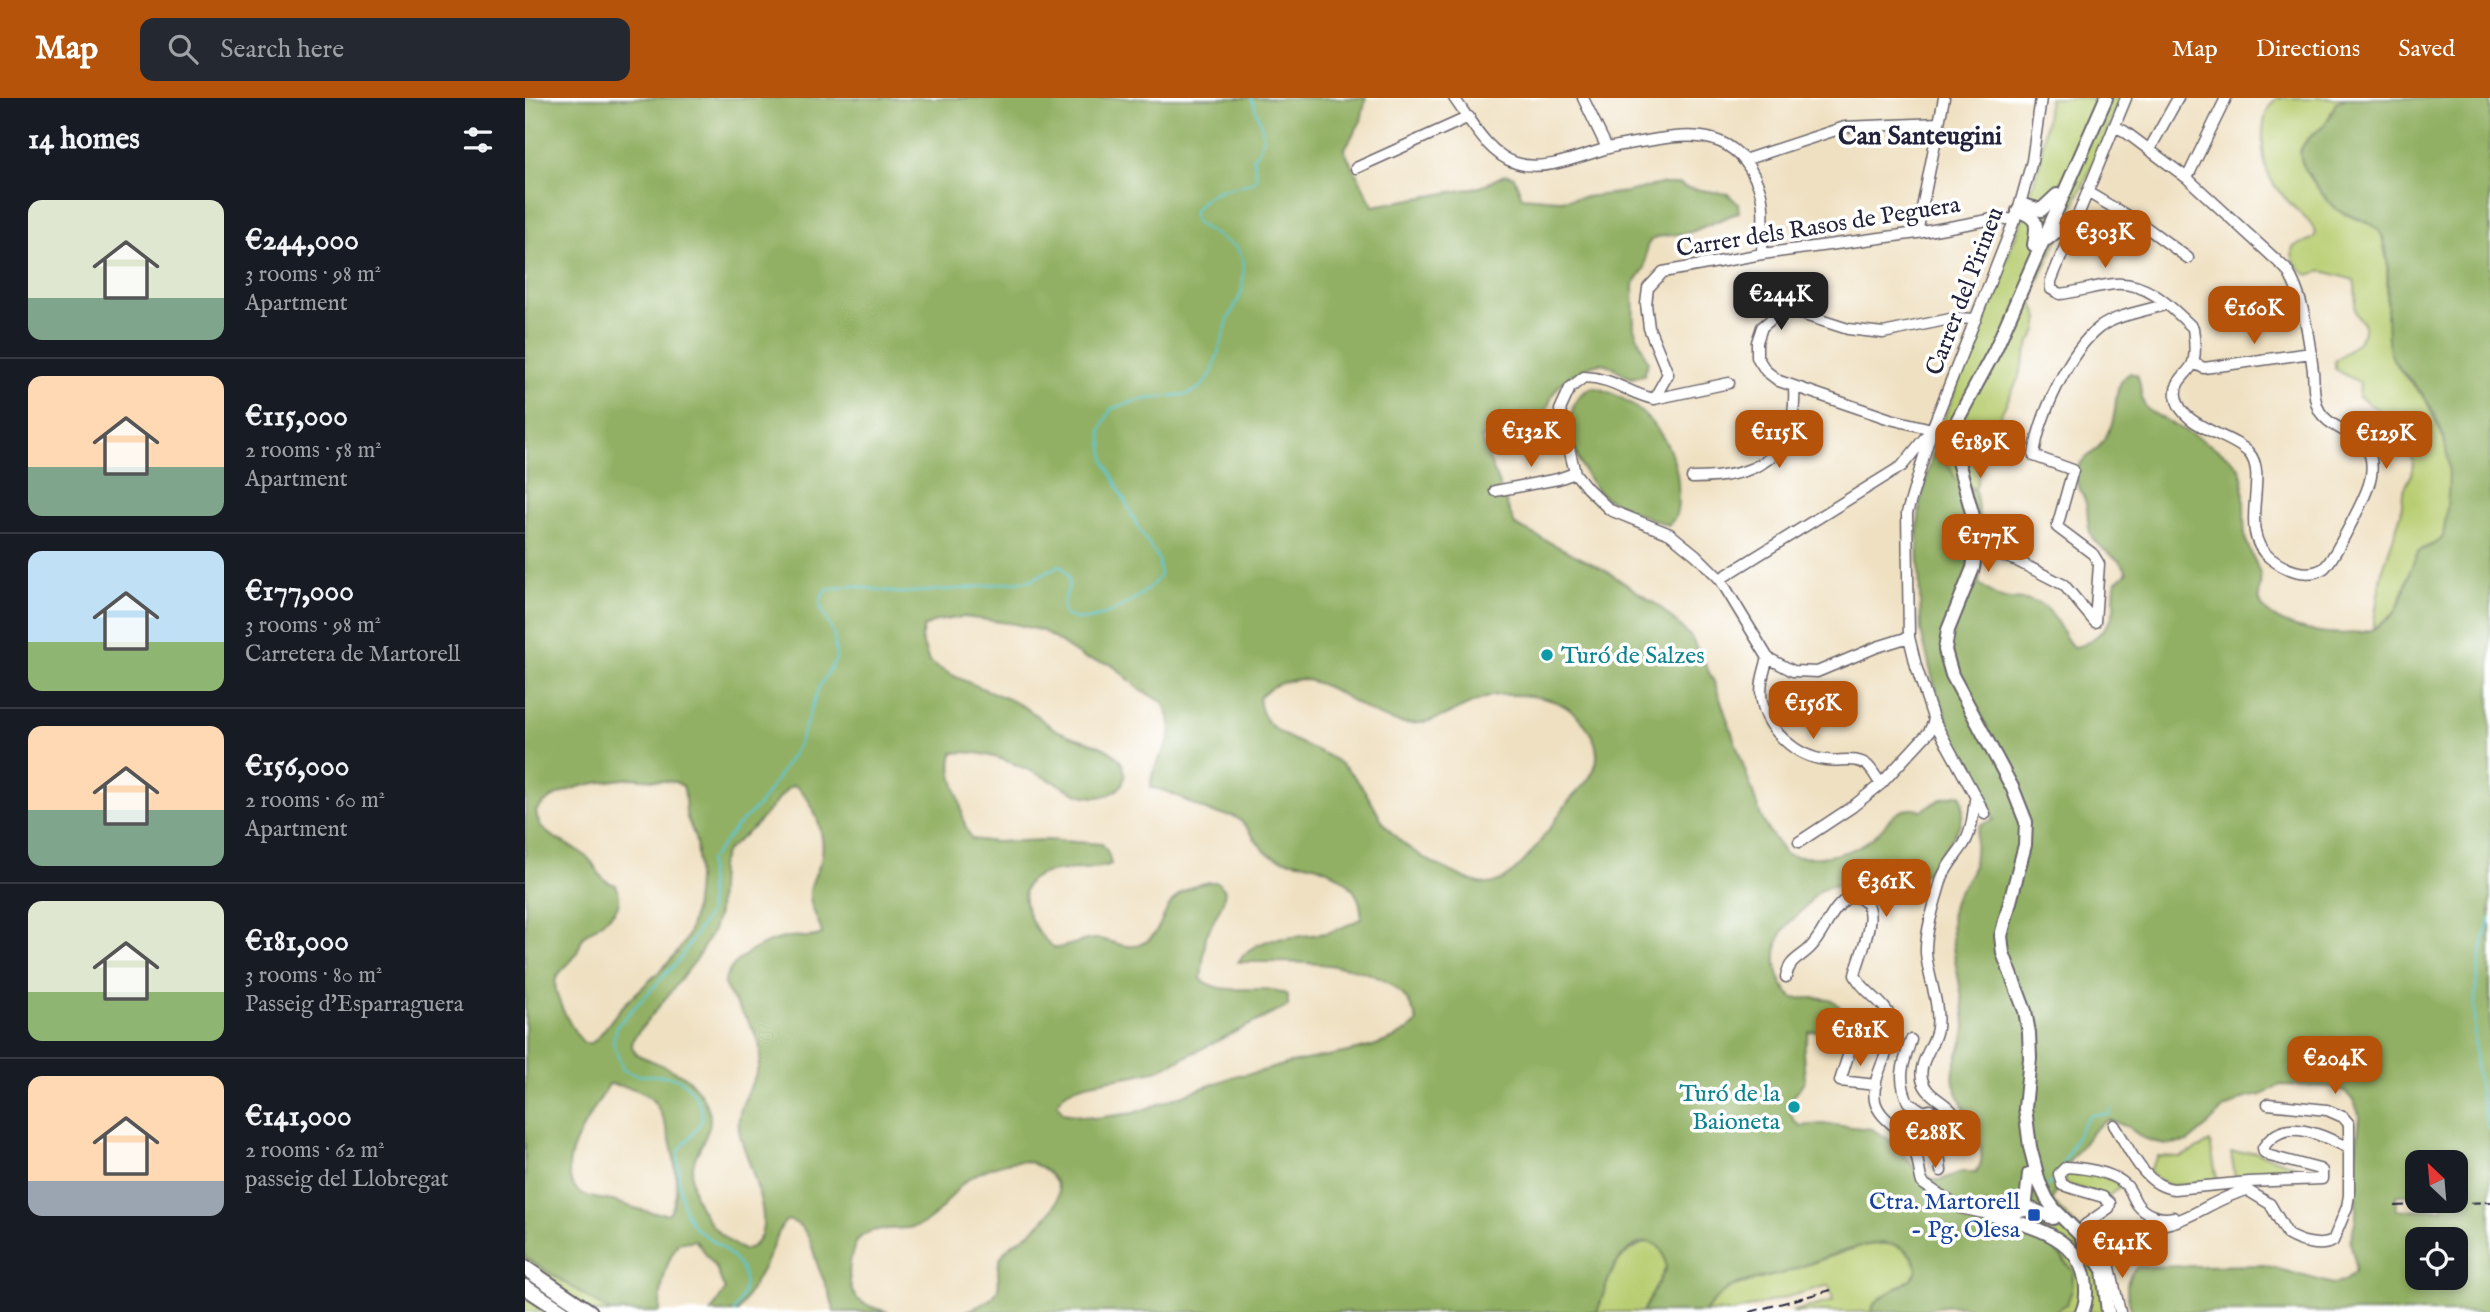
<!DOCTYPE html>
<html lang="en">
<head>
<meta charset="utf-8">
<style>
	body { margin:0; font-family:"IM FELL English",serif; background:#242831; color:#f1f3f6; height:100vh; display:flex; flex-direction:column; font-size:26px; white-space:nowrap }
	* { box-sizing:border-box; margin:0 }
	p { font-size:23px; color:#9ea1a6 }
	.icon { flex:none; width:38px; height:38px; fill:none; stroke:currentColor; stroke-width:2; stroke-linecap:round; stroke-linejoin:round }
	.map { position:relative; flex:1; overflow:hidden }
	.panel { display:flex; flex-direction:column; background:#171b24; width:525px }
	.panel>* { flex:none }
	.needle { width:46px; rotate:334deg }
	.buttons { position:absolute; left:1880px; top:1052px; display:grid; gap:14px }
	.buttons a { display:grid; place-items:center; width:63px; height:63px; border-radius:14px; background:#171b24; box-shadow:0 4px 10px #0003; font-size:35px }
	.price { position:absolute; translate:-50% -60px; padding:0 16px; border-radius:14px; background:#b45309; color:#fff; font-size:23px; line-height:46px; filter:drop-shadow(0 2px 4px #0008) }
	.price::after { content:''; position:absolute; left:50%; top:42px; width:21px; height:16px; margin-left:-10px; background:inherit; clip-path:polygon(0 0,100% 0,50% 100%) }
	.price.active { background:#222; color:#fff }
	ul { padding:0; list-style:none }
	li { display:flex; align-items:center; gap:21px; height:175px; padding:0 28px }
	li+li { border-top:2px solid #363941 }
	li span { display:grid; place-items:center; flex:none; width:196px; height:140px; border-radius:14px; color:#555 }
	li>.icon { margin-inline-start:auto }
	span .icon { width:84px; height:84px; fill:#fffc; stroke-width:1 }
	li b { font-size:30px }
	h2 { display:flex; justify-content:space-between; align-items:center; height:84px; padding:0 28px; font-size:30px }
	header { display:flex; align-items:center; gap:42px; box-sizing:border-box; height:98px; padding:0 35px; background:#b45309; color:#fff }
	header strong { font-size:33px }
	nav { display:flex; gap:38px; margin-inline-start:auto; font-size:24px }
	.search { width:490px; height:63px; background:#242831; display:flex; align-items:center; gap:18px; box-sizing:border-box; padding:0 24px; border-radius:14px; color:#9ea1a6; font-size:26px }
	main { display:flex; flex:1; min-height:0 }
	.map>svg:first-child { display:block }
	.green { fill:#b8cd71; stroke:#6d7856; stroke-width:2 }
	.forest { fill:#92b063; stroke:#5a694f; stroke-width:2; fill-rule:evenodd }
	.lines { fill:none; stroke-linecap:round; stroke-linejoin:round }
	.stream { stroke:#5ac7d3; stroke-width:2 }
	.minor-casing { stroke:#6a646a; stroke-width:13 }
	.major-casing { stroke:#6a646a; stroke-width:16 }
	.highway-casing { stroke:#6a646a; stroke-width:18 }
	.minor { stroke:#fff; stroke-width:10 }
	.major { stroke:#fff; stroke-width:12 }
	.highway { stroke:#fff; stroke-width:14 }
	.rail { stroke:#22223b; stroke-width:2; stroke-dasharray:10 5; stroke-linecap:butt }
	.culture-dot { fill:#0f9aa8; stroke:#fff; stroke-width:2.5 }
	.transit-dot { fill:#1a4fb4; stroke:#fff; stroke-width:2.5 }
	.labels { text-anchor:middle; stroke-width:7; stroke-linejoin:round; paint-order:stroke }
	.street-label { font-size:24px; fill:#22223b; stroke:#fff }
	.culture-label { font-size:24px; fill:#0d838f; stroke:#fff; text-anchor:start }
	.transit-label { font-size:24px; fill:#164399; stroke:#fff; text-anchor:end }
	.neighbourhood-label { font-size:26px; font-weight:bold; fill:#22223b; stroke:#fff }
</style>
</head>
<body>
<header>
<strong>Map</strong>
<div class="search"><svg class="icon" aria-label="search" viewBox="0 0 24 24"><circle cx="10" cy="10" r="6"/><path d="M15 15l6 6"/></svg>Search here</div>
<nav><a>Map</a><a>Directions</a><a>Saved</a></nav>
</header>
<main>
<section class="panel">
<h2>14 homes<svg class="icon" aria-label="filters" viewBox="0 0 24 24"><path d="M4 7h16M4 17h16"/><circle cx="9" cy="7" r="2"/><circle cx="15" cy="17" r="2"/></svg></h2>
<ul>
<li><span style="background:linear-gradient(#dfe7d0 70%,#7fa58c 0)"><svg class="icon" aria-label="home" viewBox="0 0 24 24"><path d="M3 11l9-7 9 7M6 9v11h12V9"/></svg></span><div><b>€244,000</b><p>3 rooms · 98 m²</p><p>Apartment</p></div></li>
<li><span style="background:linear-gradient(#ffd9b3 65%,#7fa58c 0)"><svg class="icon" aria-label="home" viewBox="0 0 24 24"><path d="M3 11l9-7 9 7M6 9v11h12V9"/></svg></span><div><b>€115,000</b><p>2 rooms · 58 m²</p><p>Apartment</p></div></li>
<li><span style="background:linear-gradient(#bfe0f5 65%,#8fb573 0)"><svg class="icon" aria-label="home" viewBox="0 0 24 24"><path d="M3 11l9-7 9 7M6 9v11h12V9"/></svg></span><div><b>€177,000</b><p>3 rooms · 98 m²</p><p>Carretera de Martorell</p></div></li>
<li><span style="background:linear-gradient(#ffd9b3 60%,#7fa58c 0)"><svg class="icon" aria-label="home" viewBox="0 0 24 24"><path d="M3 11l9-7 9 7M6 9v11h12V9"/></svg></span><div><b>€156,000</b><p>2 rooms · 60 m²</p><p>Apartment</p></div></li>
<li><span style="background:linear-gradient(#dfe7d0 65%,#8fb573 0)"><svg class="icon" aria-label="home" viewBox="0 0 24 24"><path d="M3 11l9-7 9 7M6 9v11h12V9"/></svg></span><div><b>€181,000</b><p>3 rooms · 80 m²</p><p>Passeig d'Esparraguera</p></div></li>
<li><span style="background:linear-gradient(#ffd9b3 75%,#9aa5b1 0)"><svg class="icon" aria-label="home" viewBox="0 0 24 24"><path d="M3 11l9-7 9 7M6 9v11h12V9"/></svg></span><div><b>€141,000</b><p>2 rooms · 62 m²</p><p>passeig del Llobregat</p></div></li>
</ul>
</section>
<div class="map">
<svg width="1965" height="1214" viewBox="0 0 1965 1214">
	<rect width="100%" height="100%" fill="#fff"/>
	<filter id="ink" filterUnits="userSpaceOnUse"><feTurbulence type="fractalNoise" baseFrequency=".0143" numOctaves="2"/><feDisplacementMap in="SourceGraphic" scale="14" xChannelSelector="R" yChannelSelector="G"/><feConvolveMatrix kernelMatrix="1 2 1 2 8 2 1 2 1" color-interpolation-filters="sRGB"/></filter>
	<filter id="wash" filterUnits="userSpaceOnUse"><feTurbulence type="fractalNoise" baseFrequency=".00686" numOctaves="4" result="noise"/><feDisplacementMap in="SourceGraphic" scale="28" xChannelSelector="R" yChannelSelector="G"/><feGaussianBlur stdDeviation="1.57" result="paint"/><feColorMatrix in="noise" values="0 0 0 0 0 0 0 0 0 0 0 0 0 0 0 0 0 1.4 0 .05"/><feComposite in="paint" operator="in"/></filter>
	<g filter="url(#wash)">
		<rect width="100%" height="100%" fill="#efe0c1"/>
		<path class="green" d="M1524 0H1594L1579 42 1508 195 1509 208 1514 220 1512 233 1504 246 1493 281 1463 343 1450 392 1431 382 1423 366 1408 355 1414 334 1497 122 1515 65Z
			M1752 0H1822L1811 5C1808 11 1805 18 1801 24 1794 34 1779 40 1775 53 1772 65 1802 105 1812 112 1826 121 1844 122 1856 134L1862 164V218L1876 274 1900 300 1921 346 1926 381 1918 439 1913 444 1893 453 1871 513 1848 531 1856 477 1876 416 1878 394 1887 376 1888 363 1880 342 1862 318 1834 299 1835 285 1810 271V263C1820 254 1845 241 1838 225 1835 219 1830 218 1830 210 1830 200 1832 192 1829 182L1798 173 1783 177C1773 171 1764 161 1768 149L1787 141 1791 136C1787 124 1779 120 1771 111 1744 85 1736 72 1738 34 1739 21 1741 9 1752 0Z
			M1685 1044 1692 1082 1644 1088 1623 1074 1633 1058 1656 1059Z
			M1730 1054 1786 1073V1078L1710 1080 1706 1055Z
			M1539 1072 1575 1076 1596 1087 1583 1099 1540 1086 1537 1078Z
			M1527 1103 1573 1151 1588 1214H1528C1545 1206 1548 1192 1548 1174 1531 1143 1505 1141 1527 1103Z
			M1125 1143C1137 1147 1140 1158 1141 1170L1118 1214H1072C1085 1181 1086 1155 1125 1143Z
			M1363 1145C1379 1149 1388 1156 1392 1172 1384 1191 1351 1193 1346 1214H1266L1308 1203 1304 1187 1208 1214H1179L1195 1196 1209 1188 1258 1175 1336 1148Z
			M0 1159 82 1211 86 1214H0Z"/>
		<path class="forest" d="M0 0H841L836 23 819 52 848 108 955 89 981 76 989 79 997 99 1034 102 1102 94 1136 86H1154L1162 90 1203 96 1213 106 1214 114 1166 134 1132 139 1126 142 1122 148 1120 170 1108 187 1109 230 1123 264 1119 277 1106 280C1096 276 1088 266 1076 265 1069 265 1061 270 1055 273 1030 284 1024 300 1019 325L956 340 990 427 1080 472 1135 509 1166 539 1190 586 1237 721C1244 735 1253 745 1261 757 1286 762 1318 759 1340 745 1365 730 1364 706 1397 712L1418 700 1435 696C1442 710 1436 728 1427 740 1414 757 1401 785 1377 785 1374 785 1370 782 1367 782 1358 781 1347 789 1336 788 1325 788 1309 786 1299 790 1290 794 1287 802 1280 809 1272 818 1261 825 1256 837 1246 858 1251 885 1268 900 1296 902 1312 891 1322 925L1319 932 1305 938 1293 933 1284 934 1278 954 1280 982 1264 1005 1263 1011 1270 1024 1276 1028 1297 1026 1347 1031 1366 1043 1390 1070 1409 1082H1416L1436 1074H1451C1470 1052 1434 1009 1429 985 1425 967 1440 947 1440 928 1439 890 1423 851 1427 811 1428 796 1444 783 1448 769 1452 755 1448 740 1455 727L1469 722 1432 650 1408 582 1396 534 1393 432 1395 406 1408 355 1423 366 1431 382 1450 392C1456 423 1458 454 1454 486 1461 490 1469 498 1477 500 1492 503 1506 499 1520 509 1533 519 1536 537 1548 549 1564 548 1586 529 1589 512 1590 502 1588 493 1591 483L1602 475C1598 460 1578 455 1569 442 1561 432 1564 417 1561 405 1558 394 1546 381 1552 370 1556 362 1566 357 1572 351 1578 345 1582 336 1586 328 1594 310 1586 287 1605 275L1612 277C1618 288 1613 299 1621 310 1641 326 1709 353 1716 374 1721 390 1718 420 1720 438 1723 453 1732 464 1735 477 1737 486 1732 494 1735 503 1746 534 1819 541 1846 532 1853 529 1867 519 1871 512 1883 495 1882 470 1894 453L1913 444 1918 439C1926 387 1930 347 1900 300 1889 282 1868 272 1864 249 1858 221 1870 155 1855 134 1846 121 1825 120 1813 112 1804 107 1778 70 1776 61 1772 43 1793 36 1802 23 1806 18 1808 11 1811 4L1822 0H1965V1214H1607C1602 1198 1597 1180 1612 1169L1739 1167 1808 1186 1820 1183 1830 1174 1831 1167 1825 1144 1831 1120V1051L1835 1019 1829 1003 1820 994 1808 989 1754 987 1737 997 1720 1000 1698 1011 1681 1029 1663 1044 1640 1047 1618 1040 1603 1029 1585 1022 1577 1025 1568 1033 1534 1077 1530 1096 1518 1118 1520 1139 1548 1174 1547 1191 1542 1206 1528 1214H1453C1428 1200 1406 1213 1380 1214 1369 1214 1358 1214 1346 1214 1351 1193 1384 1191 1392 1172 1381 1116 1292 1165 1259 1175 1241 1180 1220 1181 1202 1191 1193 1197 1187 1207 1179 1214H1118L1141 1170C1139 1134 1110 1140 1093 1163 1082 1178 1079 1197 1072 1214H439C499 1193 457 1178 482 1151 486 1146 493 1143 499 1139 530 1115 554 1087 507 1065 491 1058 456 1072 442 1082 426 1094 419 1113 401 1124 377 1139 338 1119 328 1152 325 1162 323 1173 325 1184 327 1205 345 1209 363 1214H309C307 1197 300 1186 294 1171 287 1153 286 1126 262 1122L257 1127 239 1168 213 1214H186L200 1192 191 1170 170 1142 153 1145C140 1166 135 1188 135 1214H86L0 1159ZM439 519 490 526 518 533 560 561 586 566 617 593 638 604C661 650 624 656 626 690 648 692 665 707 686 714 694 718 703 715 712 720 726 729 730 747 744 756 756 763 768 763 781 765 809 771 839 789 836 821 826 825 816 831 805 834 775 842 733 833 713 864 768 865 876 856 892 924 870 951 799 957 766 965 748 969 731 977 713 977L609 1015 569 1020 538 1015 532 1005C533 1004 538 997 539 996 556 981 612 980 636 971L763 908V897C736 883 699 901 676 881L681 838 698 804 700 792 692 784C675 783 655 792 645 807 635 821 634 839 616 846 601 853 588 842 573 841 559 840 545 849 530 850 517 841 507 827 502 811 484 759 561 778 586 766L583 755 577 746 522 742 470 744 447 741C438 728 438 718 435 704 430 686 423 674 428 655 460 650 494 668 523 681 541 689 553 700 573 699 582 698 590 696 596 688 602 680 600 667 593 660 576 643 549 642 530 631 518 624 508 613 495 607 465 591 432 583 404 564L396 540 399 529 411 523ZM776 581C814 586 841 620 878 625 909 629 934 608 963 599 978 594 1015 598 1031 604 1054 613 1077 641 1071 666 1067 682 1053 692 1043 704 1026 726 994 784 963 786 951 787 933 777 923 772 898 761 871 744 856 721 845 701 834 680 816 666 789 644 737 643 734 600 745 587 759 583 776 581ZM108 680 150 684 158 688C162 699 159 709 162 720 165 728 170 736 171 745 174 771 172 824 158 846 143 869 117 888 98 908 86 920 79 935 67 945H59C49 935 26 896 31 881 35 871 46 866 51 856 55 850 55 842 60 837 76 823 104 813 91 787 71 781 76 773 64 761 47 743 13 742 11 713 32 688 78 683 108 680ZM269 687C289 700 302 740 296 762 293 773 286 782 285 794 284 810 294 821 297 836 286 842 275 837 264 839 240 843 204 860 199 886 208 907 228 923 234 946 242 979 206 1003 215 1037 221 1063 262 1143 218 1152 189 1137 158 1099 169 1064 173 1049 186 1035 185 1019 184 1007 173 991 164 982 152 971 127 964 111 956L107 949 108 941 171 862 188 832 193 815 195 768 201 753 232 726 262 691ZM84 986C101 988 118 991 129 1004 145 1025 161 1094 144 1115 126 1117 108 1109 91 1104 79 1100 64 1102 54 1094 23 1069 72 1009 84 986ZM1892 1064H1930V1102L1918 1103V1111L1871 1112V1097H1892ZM1892 1141H1930V1180H1892Z
			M1068 289C1116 300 1157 348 1153 397 1153 409 1153 420 1143 427 1123 419 1089 409 1074 394 1051 371 1027 304 1068 289Z"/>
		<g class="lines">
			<path class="stream" d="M1965 821C1945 878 1943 975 1965 1032
				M1538 1065C1546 1055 1556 1022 1566 1017 1571 1015 1579 1017 1584 1017L1586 1011
				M1523 1087 1531 1083
				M209 1214C231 1180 216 1163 187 1142 181 1138 174 1134 169 1129 154 1110 153 1078 153 1055 159 1043 172 1035 176 1023 178 1016 176 1007 172 1001 151 962 125 987 98 972L88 944 92 928 155 861 184 815V763L212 728 235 706 273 648 294 589 311 561 309 537 296 510 295 503 298 496 304 491 328 488 375 495 434 491 506 482 535 467C556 486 534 496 539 516 564 534 619 500 635 478L634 462 613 429 580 363 576 332 586 311 614 302 664 296 677 288 687 275 703 222 717 194 719 164 712 150 672 126 669 120V113C690 82 709 96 732 81L728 59C747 41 734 20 726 0"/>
		</g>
	</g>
	<g filter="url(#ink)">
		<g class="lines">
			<g class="minor-casing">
				<path id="minor" d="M929 0C945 22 963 56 991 65 1018 74 1053 59 1080 51 1093 47 1108 45 1122 43 1171 34 1212 33 1233 87 1242 108 1237 134 1237 156
					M1058 0 1082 50
					M1589 28 1599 33 1662 80 1761 171C1779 197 1784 242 1788 273 1789 284 1788 299 1793 310 1802 331 1833 333 1844 355 1848 363 1847 378 1844 386 1840 400 1808 463 1799 470 1782 481 1759 471 1745 460 1711 434 1745 378 1724 355 1707 336 1655 330 1651 298 1649 283 1661 278 1667 267 1672 257 1669 240 1668 230 1646 209 1622 183 1589 186 1571 188 1553 194 1535 196L1526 191V183L1601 0
					M1624 52 1653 0
					M1219 62 1320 29 1414 25
					M831 70 944 19
					M1662 80 1701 0
					M1562 94 1618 127 1663 160
					M1392 135 1419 0
					M1668 265 1679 270 1786 255
					M1129 301 1204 285
					M1167 380C1230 380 1273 360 1269 289
					M970 393 1033 381 1050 375
					M1451 448 1492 463 1539 487 1570 524 1574 466 1568 456 1532 429 1548 372 1509 358C1513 321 1545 251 1575 229 1594 216 1621 213 1642 206
					M1195 481 1377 368 1407 331 1365 321 1254 283 1241 273 1232 259V244L1237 229 1254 215 1270 214 1323 231 1358 235 1430 220 1451 221
					M1384 539 1352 549 1292 574 1268 573 1243 560 1195 481 1171 457 1145 436 1085 412 1062 390 1050 375 1035 312 1045 290 1059 279C1089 280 1102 295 1129 301L1143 276 1124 230 1121 206 1123 190 1138 174 1237 156 1392 135 1474 120 1490 122
					M1243 560C1239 573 1234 589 1237 603 1242 632 1271 659 1301 662 1315 664 1332 658 1343 668 1348 673 1352 681 1356 686
					M1460 716 1409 623 1391 568 1384 539 1382 415 1407 331 1493 113 1507 63 1516 0
					M1274 744 1327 709 1356 686 1404 634 1409 623
					M1261 879C1264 862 1274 861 1285 850 1300 835 1306 808 1326 798 1363 801 1334 856 1330 877 1339 896 1362 904 1367 924 1372 947 1345 976 1350 1003 1354 1021 1376 1030 1385 1044 1394 1057 1393 1071 1397 1085L1435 1110 1464 1116
					M1335 920 1315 983 1351 987
					M1386 942C1378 966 1372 979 1383 1004L1399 1014
					M1368 1027C1379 1028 1389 1031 1398 1036 1405 1040 1406 1044 1413 1046L1414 1039 1399 1014 1405 1012 1424 1019 1429 1016C1421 1003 1401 999 1397 981 1393 964 1410 947 1412 930 1415 903 1403 880 1401 855 1400 833 1411 801 1417 780 1422 767 1431 758 1439 746 1447 733 1448 716 1450 702
					M1589 1027C1604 1049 1618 1088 1649 1091L1724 1084 1797 1081V1073L1794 1071 1745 1058 1739 1054 1738 1050C1760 1016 1797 1038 1824 1050
					M1413 1046 1416 1073
					M1572 1146 1560 1131V1127L1584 1110 1585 1105 1578 1099 1537 1087 1534 1076 1541 1069C1559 1070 1587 1074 1601 1087 1606 1092 1608 1100 1612 1106 1620 1117 1635 1122 1648 1119
					M1595 1214 1584 1165 1572 1146C1602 1122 1614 1134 1645 1125 1672 1118 1695 1098 1722 1092L1745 1106 1763 1137C1775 1144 1795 1150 1808 1143L1822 1109 1824 1097V1026L1818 1019 1802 1012 1743 1006"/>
			</g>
			<g class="major-casing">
				<path id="major" d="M1581 0 1470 252 1433 321 1429 341 1430 353 1448 418 1451 448 1448 470 1423 532 1420 552 1427 577 1488 691 1501 724 1500 747 1476 838 1478 855 1500 913 1504 935 1505 960 1500 1010 1505 1049 1514 1084 1522 1101 1529 1111 1554 1136 1578 1172 1583 1214
					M1498 107 1516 112 1532 97
					M1493 113C1515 120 1512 127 1509 147
					M1522 141 1533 132 1545 136
					M1464 1116C1502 1128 1551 1135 1560 1181 1562 1193 1562 1203 1557 1214
					M1471 1116 1507 1111 1528 1120
					M1490 1116 1501 1103 1504 1076"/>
			</g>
			<g class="highway-casing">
				<path id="highway" d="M0 1170 65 1214
					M0 1189 38 1214"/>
			</g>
			<use href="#minor" class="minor"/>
			<use href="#major" class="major"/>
			<use href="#highway" class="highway"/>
			<path class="rail" d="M1870 1108 1965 1104
				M1225 1214 1306 1192"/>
		</g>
	</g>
	<g class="culture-dot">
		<circle cx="1022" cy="557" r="7"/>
		<circle cx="1269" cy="1009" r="7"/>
	</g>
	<rect class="transit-dot" x="1502" y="1110" width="14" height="14" rx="3.5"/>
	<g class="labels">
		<g class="street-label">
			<text transform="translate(1293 128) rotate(-9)" y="8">Carrer dels Rasos de Peguera</text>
			<text transform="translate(1439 193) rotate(-69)" y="8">Carrer del Pirineu</text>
		</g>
		<g class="culture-label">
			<text x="1036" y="565">Turó de Salzes</text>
			<text x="1255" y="1003" text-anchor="end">Turó de la<tspan x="1255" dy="28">Baioneta</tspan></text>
		</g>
		<g class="transit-label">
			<text x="1495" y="1111">Ctra. Martorell<tspan x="1495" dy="28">- Pg. Olesa</tspan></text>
		</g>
		<g class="neighbourhood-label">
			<text x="1395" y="46">Can Santeugini</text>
		</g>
	</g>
</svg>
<div class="buttons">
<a><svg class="needle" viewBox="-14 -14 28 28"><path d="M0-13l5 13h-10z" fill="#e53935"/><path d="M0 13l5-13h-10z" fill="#9ea1a6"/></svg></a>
<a><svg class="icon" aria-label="locate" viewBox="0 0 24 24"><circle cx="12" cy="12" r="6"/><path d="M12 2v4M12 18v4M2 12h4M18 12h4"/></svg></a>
</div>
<b class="price" style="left:1580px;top:172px">€303K</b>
<b class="price active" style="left:1256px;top:234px">€244K</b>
<b class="price" style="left:1729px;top:248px">€160K</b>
<b class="price" style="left:1006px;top:371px">€132K</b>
<b class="price" style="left:1254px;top:372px">€115K</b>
<b class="price" style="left:1861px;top:373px">€129K</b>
<b class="price" style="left:1455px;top:382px">€189K</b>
<b class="price" style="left:1463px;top:476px">€177K</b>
<b class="price" style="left:1288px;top:643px">€156K</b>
<b class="price" style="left:1361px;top:821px">€361K</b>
<b class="price" style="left:1335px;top:970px">€181K</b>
<b class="price" style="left:1810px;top:998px">€204K</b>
<b class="price" style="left:1410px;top:1072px">€288K</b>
<b class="price" style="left:1597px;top:1182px">€141K</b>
</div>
</main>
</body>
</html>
